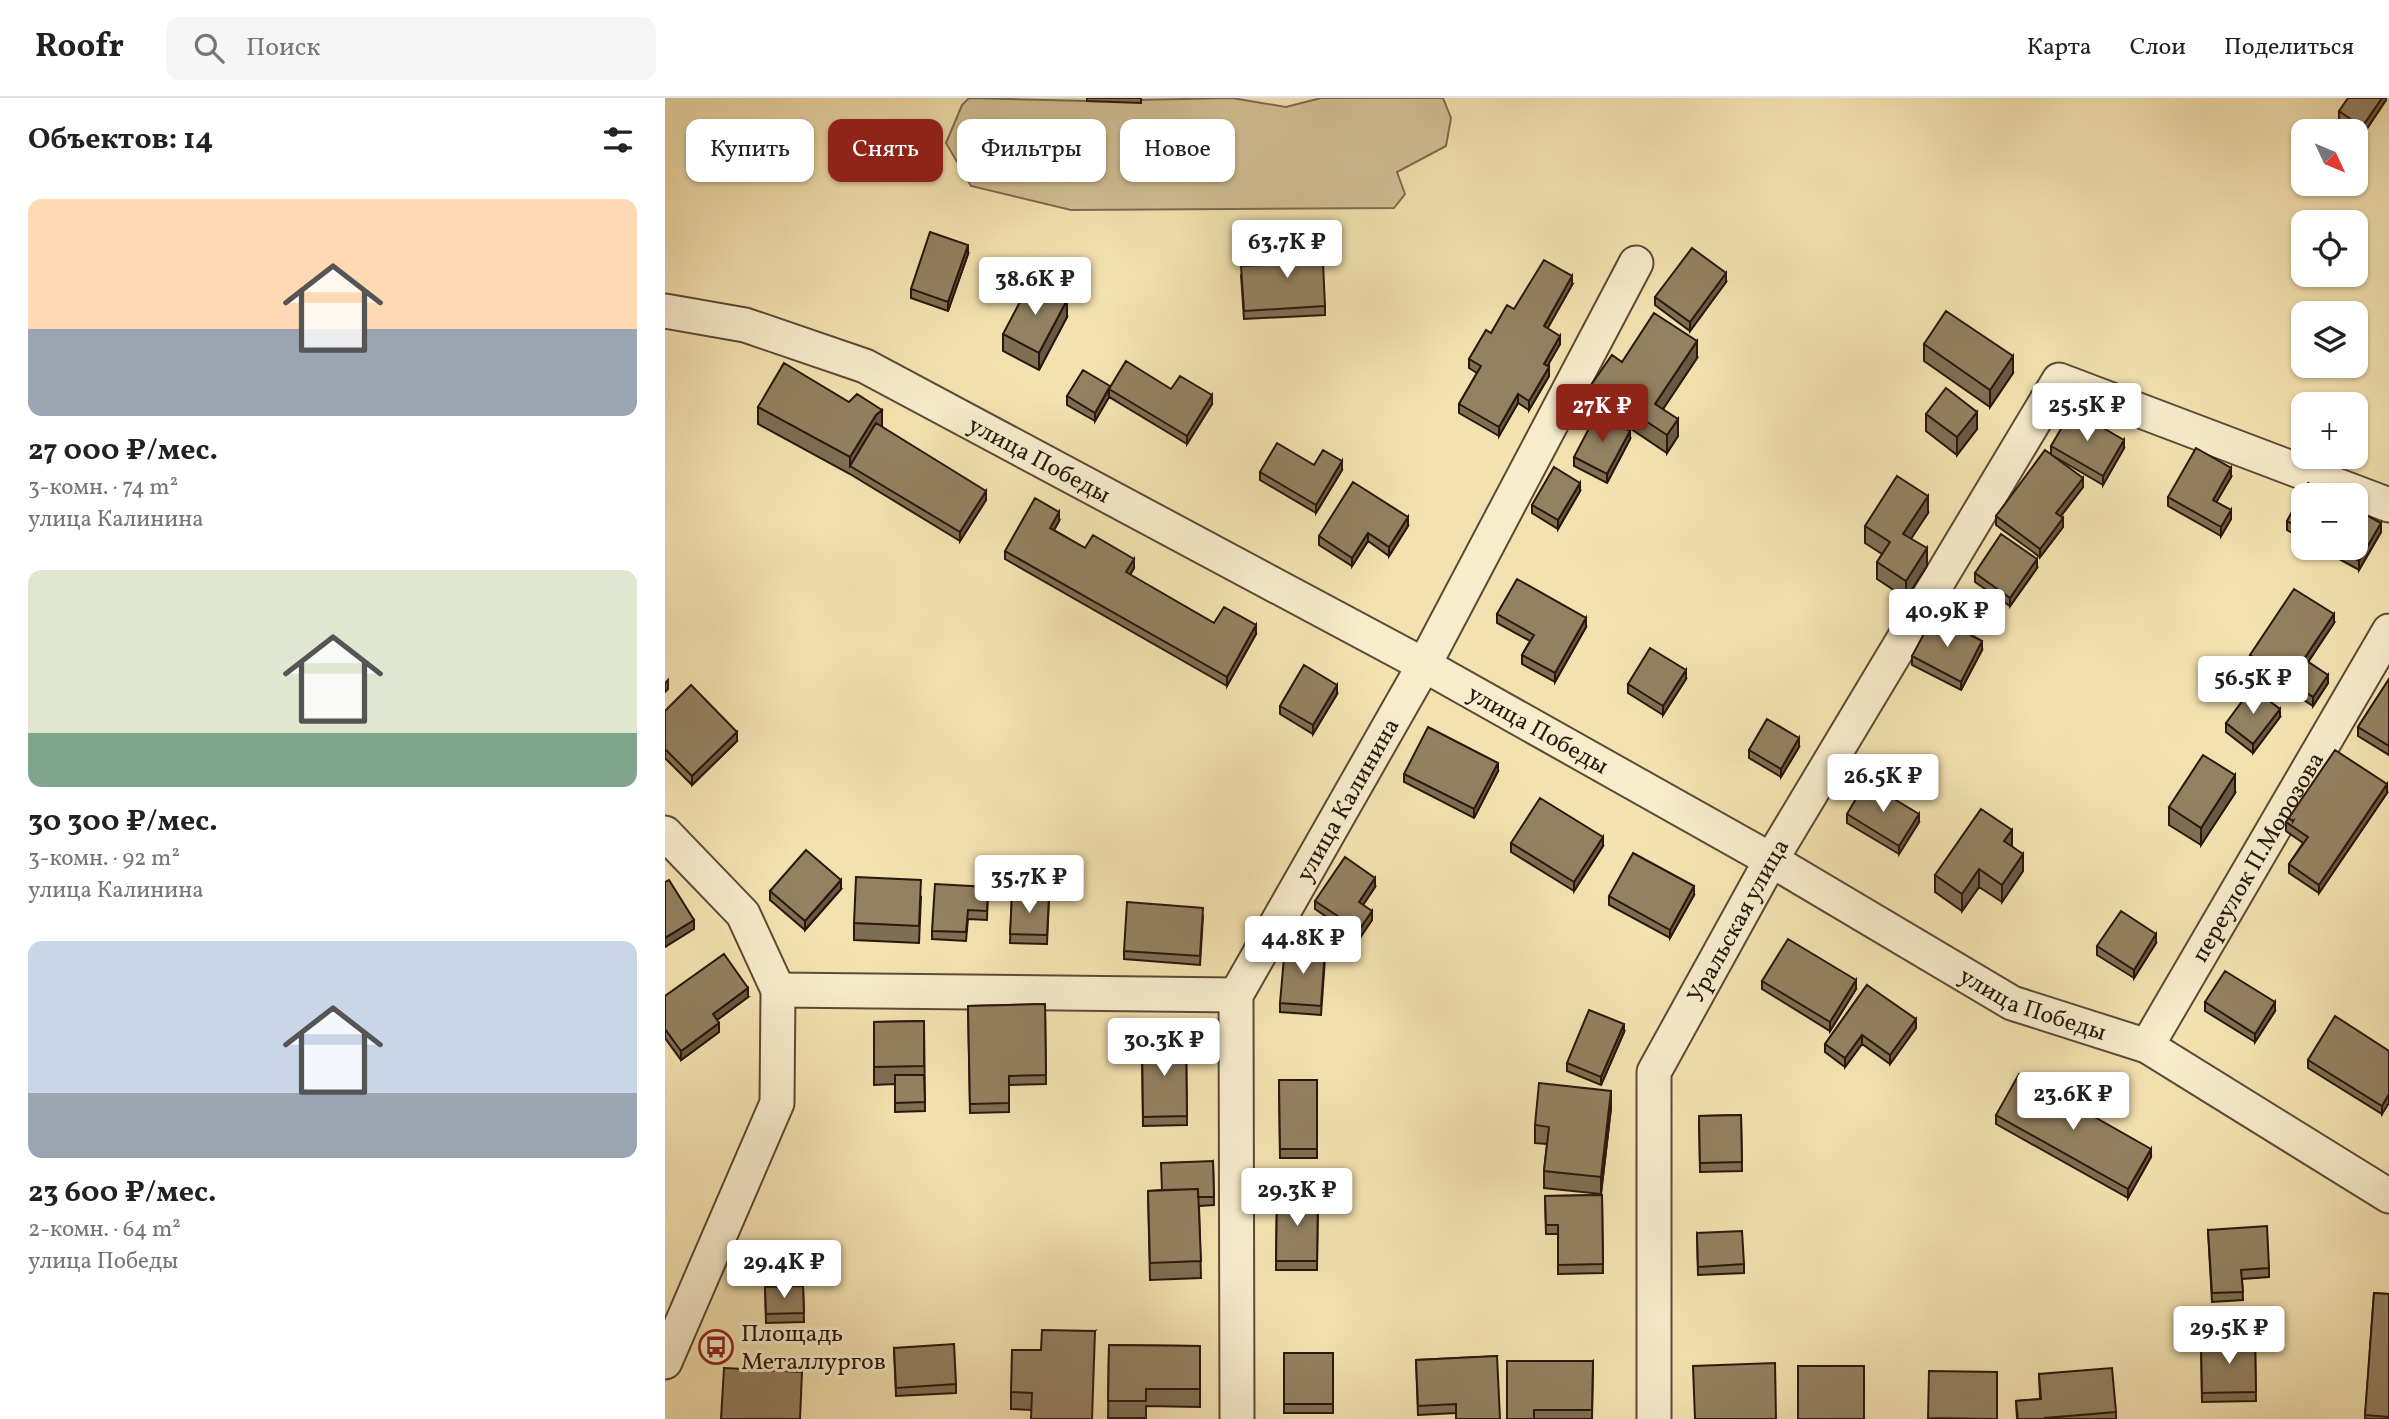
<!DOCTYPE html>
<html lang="ru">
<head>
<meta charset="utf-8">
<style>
	body { margin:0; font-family:Vollkorn,serif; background:#f6f6f6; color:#222; height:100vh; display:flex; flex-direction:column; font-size:26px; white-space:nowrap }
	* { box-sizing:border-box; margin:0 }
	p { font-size:23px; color:#767676 }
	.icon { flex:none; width:38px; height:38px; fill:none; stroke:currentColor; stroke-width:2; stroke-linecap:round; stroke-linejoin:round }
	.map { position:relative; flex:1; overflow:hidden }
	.details { display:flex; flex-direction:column; background:#fff; width:665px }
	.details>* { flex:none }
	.top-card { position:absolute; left:21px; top:21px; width:665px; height:63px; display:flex; gap:14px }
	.needle { width:46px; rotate:134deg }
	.tools { position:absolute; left:1626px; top:21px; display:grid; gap:14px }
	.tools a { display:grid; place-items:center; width:77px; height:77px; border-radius:14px; background:#fff; box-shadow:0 2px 5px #0004; font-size:35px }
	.price { position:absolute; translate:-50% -60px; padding:0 16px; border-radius:7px; background:#fff; color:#222; font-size:23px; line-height:46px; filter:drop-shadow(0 2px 4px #0008) }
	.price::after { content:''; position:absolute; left:50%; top:42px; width:21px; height:16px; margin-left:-10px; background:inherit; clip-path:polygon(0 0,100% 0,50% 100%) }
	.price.selected { background:#8f2418; color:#fff }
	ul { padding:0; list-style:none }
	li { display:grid; align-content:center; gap:14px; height:371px; padding:0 28px }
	li span { display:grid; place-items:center; height:217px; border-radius:14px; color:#555 }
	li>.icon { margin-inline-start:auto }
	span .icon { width:126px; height:126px; fill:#fffc; stroke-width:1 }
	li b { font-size:30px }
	h2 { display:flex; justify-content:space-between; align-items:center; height:84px; padding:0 28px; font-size:30px }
	.chip { padding:0 24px; border-radius:14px; background:#fff; box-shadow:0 2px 5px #0004; font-size:24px; line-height:63px }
	.chip.selected { background:#8f2418; color:#fff }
	header { display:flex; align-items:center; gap:42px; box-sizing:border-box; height:98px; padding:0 35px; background:#fff; border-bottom:2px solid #e0e0e0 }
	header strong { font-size:33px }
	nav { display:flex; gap:38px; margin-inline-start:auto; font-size:24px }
	.search { width:490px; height:63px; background:#f6f6f6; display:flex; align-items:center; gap:18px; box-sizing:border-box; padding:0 24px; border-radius:14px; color:#767676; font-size:26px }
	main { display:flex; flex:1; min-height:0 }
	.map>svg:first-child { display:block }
	.green { fill:#d1bf94; stroke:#7e6b50; stroke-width:2 }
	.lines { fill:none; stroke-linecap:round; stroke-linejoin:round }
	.street-casing { stroke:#5c4a35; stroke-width:37 }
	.street { stroke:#f7eccc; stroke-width:33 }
	.wall { fill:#7e6f53; stroke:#2a170c; stroke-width:2 }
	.shaded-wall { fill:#675a44; stroke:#2a170c; stroke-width:2 }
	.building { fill:#938161; stroke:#2a170c; stroke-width:2 }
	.labels { text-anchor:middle; stroke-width:6; stroke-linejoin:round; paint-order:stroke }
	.street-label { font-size:24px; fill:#2a170c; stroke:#f7eccc }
	.poi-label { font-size:24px; fill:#2a170c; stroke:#f7eccc; text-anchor:start }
</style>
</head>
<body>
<header>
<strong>Roofr</strong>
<div class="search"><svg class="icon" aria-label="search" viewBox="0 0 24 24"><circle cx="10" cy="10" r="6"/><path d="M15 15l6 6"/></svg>Поиск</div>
<nav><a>Карта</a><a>Слои</a><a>Поделиться</a></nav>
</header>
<main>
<section class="details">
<h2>Объектов: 14<svg class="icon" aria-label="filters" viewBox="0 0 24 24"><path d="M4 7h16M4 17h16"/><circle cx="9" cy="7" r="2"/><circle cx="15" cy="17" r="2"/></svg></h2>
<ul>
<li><span style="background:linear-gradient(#ffd9b3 60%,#9aa5b1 0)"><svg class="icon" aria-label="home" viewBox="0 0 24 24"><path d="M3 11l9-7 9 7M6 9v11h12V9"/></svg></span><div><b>27 000 ₽/мес.</b><p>3-комн. · 74 m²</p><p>улица Калинина</p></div></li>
<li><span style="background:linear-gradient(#dfe7d0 75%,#7fa58c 0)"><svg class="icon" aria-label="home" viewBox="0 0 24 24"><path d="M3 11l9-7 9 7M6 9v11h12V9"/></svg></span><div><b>30 300 ₽/мес.</b><p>3-комн. · 92 m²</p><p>улица Калинина</p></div></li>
<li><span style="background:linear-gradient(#c9d6e8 70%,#9aa5b1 0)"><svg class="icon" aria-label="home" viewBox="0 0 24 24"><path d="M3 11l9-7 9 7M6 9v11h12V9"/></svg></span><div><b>23 600 ₽/мес.</b><p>2-комн. · 64 m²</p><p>улица Победы</p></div></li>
</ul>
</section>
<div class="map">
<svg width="1724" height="1321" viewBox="0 0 1724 1321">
	<rect width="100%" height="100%" fill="#f3e2b0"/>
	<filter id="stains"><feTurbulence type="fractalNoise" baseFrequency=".00286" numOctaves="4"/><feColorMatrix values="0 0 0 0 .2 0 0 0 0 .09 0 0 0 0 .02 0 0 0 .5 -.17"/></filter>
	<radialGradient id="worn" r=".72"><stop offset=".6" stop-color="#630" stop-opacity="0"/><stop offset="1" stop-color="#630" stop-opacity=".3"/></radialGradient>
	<path class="green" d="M304 0 422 3 567 0 621 9 656 0H778L786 20 781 48 732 74 740 96 729 110 406 112 306 88 281 45 297 7Z"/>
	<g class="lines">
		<g class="street-casing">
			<g id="street">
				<path id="s1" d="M0 213 80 227 200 268 759 567 1106 762 1347 905 1482 948 1724 1098"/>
				<path d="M0 735 78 816 113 892 112 1005 0 1264"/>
				<path d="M113 892 571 897"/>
				<path id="s2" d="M1482 948 1724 533"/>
				<path id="s3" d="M572 1321 571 897 759 567 971 165"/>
				<path id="s4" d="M989 1321V974L1106 762 1394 282 1724 407"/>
			</g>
		</g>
		<use href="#street" class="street"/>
	</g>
	<path class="wall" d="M422 0H476V5L422 3Z
		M1721 0V2L1697 38 1674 22V13Z
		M303 156 283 213 246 200V191Z
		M617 166 660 208V217L579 221 576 177Z
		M1061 184 1025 233 990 207V199Z
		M907 187 882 230 895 246 882 268 884 278 864 312 853 305 834 338 794 315V306L812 275 804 270V261L826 235Z
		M402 219 374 272 338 253V236Z
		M1259 246 1348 275 1325 309 1259 263Z
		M1032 260 998 311 1013 338 1002 355 926 304V287Z
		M445 288 506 291 547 306 522 346 444 299 430 323 402 307V298Z
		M93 309 217 329 321 402 295 443 185 376 93 326Z
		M1261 316 1312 331 1292 357 1261 333Z
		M965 341 942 385 909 368V359Z
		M1386 348 1459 350 1438 387 1390 359 1418 389 1396 418 1398 429 1375 459 1331 427V418L1386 356Z
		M649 367 677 372 651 415 595 382V374Z
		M1566 379 1551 404 1566 421 1556 438 1503 408V399Z
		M915 393 893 431 867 415V407Z
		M1638 397V441L1622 432V423Z
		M1263 415 1246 440 1262 468 1241 500 1212 481V464L1217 456 1200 445V428Z
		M394 423 389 432 420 450 469 470 465 477 549 525 591 536 562 588 340 461V453Z
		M743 428 724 458 703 443 687 468 654 447V438Z
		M1716 434 1694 472 1654 450H1690Z
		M1372 470 1345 508 1310 484V475Z
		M832 516 921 529 890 584 857 566V557L865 543 832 525Z
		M1669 525 1643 564 1663 585 1648 608 1585 566V557Z
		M1317 552 1296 592 1247 567V558Z
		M1021 581 998 617 963 595V586Z
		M1724 581V657L1693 638V629Z
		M672 596 648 636 615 616V608Z
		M0 613 72 643 27 687 0 660Z
		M1615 619 1588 655 1561 634V625Z
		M1134 649 1116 679 1084 660V652Z
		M833 673 809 720 739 684V676Z
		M1570 695 1536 747 1504 727V709Z
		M1722 695 1654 795 1624 775V766L1638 745 1621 733V724Z
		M1182 716 1254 724 1234 756 1182 725Z
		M846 745 938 748 909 793 846 754Z
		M1347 748 1358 773 1337 804 1314 789 1297 813 1270 794V777Z
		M323 789 322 822 303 821 301 843 267 841V833Z
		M710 789 698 807 707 822 694 841 650 811V803Z
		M176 791 140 832 105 802V793Z
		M347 797 384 799 382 846 345 845Z
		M1029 797 1005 840 944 807V798Z
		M256 799 254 845 189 842V825Z
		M538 818 535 867 459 861V853Z
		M1491 845 1469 880 1432 857V848Z
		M660 860 656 917 615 914V905Z
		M1097 883 1191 891 1165 933 1097 891Z
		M1202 887 1251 930 1225 966 1197 946 1180 969 1160 954V946Z
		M0 898 83 899 52 922 54 934 16 962 0 940Z
		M1540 904 1610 913 1590 944 1540 913Z
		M380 906 381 986 344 987V1014L305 1015 303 908Z
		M259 923 260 1013 230 1014V986L209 987V924Z
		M959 934 936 987 902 973V965Z
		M521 942 522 1027 478 1028 477 943Z
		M1724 953 1717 1016 1643 970V962Z
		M614 982H652V1060H615Z
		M946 1010 936 1096 879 1090V1073L882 1046 870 1045V1027Z
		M1076 1017 1077 1073 1035 1074 1034 1018Z
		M1331 1017 1486 1059 1463 1100 1331 1026Z
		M548 1063 549 1107 534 1108 536 1180 485 1182 483 1093 497 1092Z
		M612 1097H653L652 1172H611Z
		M937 1097 938 1175 893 1176V1136H881L880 1098Z
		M1543 1132 1604 1170V1179L1577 1181 1578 1202 1547 1204Z
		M1032 1135 1079 1166V1175L1033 1177Z
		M138 1188 139 1224 101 1225 100 1189Z
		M1709 1195 1724 1196V1321H1700Z
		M430 1233 367 1312 346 1311V1294L376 1252Z
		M1590 1242 1591 1303 1537 1304 1536 1243Z
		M444 1247 535 1248V1309L481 1308V1320H443Z
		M229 1250 291 1286V1295L231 1298Z
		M619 1255H668V1315H619Z
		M832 1258 791 1315 753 1317 751 1262Z
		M928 1263 927 1321H842Z
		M1374 1276 1451 1314V1321H1352L1351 1303 1375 1301Z"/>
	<path class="shaded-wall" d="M1717 0H1721V2L1697 38V29Z
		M303 147V156L283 213V204Z
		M1061 175V184L1025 233V224Z
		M907 178V187L879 237V228Z
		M402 202V219L374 272V255Z
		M895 238V246L879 274V266Z
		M1032 243V260L990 323V306Z
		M1348 258V275L1325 309V292Z
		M884 269V278L864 312V303Z
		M444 291V299L430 323V315Z
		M853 296V305L834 338V329Z
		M547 297V306L522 346V338Z
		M217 312V329L185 368V359L211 317Z
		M1312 314V331L1292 357V339Z
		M1013 321V338L1002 355V337Z
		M965 333V341L942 385V376Z
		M1459 342V350L1438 387V378Z
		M677 363V372L651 415V407Z
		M1566 370V379L1548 410V402Z
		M1418 380V389L1391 424V415Z
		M915 385V393L893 431V422Z
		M321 393V402L295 443V434Z
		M1263 398V415L1238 453V436Z
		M1566 412V421L1556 438V429Z
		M394 414V423L385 439V430Z
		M743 419V428L724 458V449Z
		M1398 420V429L1375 459V451Z
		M1716 425V434L1694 472V463Z
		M703 435V443L687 468V460Z
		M1262 450V468L1241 500V483Z
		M469 461V470L461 483V474Z
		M1372 461V470L1345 508V500Z
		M1669 516V525L1639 570V561Z
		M921 520V529L890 584V575Z
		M591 527V536L562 588V579Z
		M1317 543V552L1296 592V584Z
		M1021 572V581L998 617V608Z
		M1663 577V585L1648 608V599Z
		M3 582V591L0 594V585Z
		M672 587V596L648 636V627Z
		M1615 611V619L1588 655V646Z
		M72 634V643L27 687V678Z
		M1134 640V649L1116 679V671Z
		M833 665V673L809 720V711Z
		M1570 677V695L1536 747V730Z
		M1722 686V695L1654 795V787Z
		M1254 716V724L1234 756V748Z
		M1347 732V750L1339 743Z
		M938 739V748L909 793V784Z
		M1358 756V773L1337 804V787Z
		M1314 771V789L1297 813V796Z
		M710 780V789L694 813V804Z
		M176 782V791L140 832V823Z
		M1029 788V797L1005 840V832Z
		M707 813V822L694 841V832Z
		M29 822V831L0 849V840Z
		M1491 836V845L1469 880V872Z
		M1191 882V891L1165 933V924Z
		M83 890V899L48 925V916Z
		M1610 904V913L1590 944V936Z
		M1251 921V930L1225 966V957Z
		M54 925V934L16 962V953Z
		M959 926V934L936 987V979Z
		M1197 937V946L1180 969V960Z
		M946 993V1010L936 1096V1079Z
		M1724 996V1005L1717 1016V1008Z
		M1486 1051V1059L1463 1100V1091Z"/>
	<path class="building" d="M1683 0H1717L1697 29 1674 13Z
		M265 134 303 147 283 204 246 191Z
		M657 143 660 208 579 213 576 168 618 166 617 145Z
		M1027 150 1061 175 1025 224 990 199Z
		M879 162 907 178 879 228 895 238 879 266 884 269 864 303 853 296 834 329 794 306 816 268 804 261 821 232 826 235 842 207 849 211Z
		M366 183 402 202 374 255 338 236Z
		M1281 213 1348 258 1325 292 1259 246Z
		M989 215 1032 243 990 306 1013 321 1002 337 926 287 947 257 957 264Z
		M461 263 506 291 515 278 547 297 522 338 444 291Z
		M119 265 184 304 192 296 217 312 211 317 185 359 93 309Z
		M418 272 445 288 430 315 402 298Z
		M1281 290 1312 314 1292 339 1261 316Z
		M1407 312 1459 342 1438 378 1386 348Z
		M932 315 965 333 942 376 909 359Z
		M211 325 321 393 295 434 185 368Z
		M612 345 649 367 658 352 677 363 651 407 595 374Z
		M1531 350 1566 370 1548 402 1566 412 1556 429 1503 399Z
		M1380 352 1418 380 1391 415 1398 420 1375 451 1331 418Z
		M889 369 915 385 893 422 867 407Z
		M1232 378 1263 398 1238 436 1262 450 1241 483 1212 464 1225 444 1200 428Z
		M688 384 743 419 724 449 703 435 687 460 654 438Z
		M1643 385 1665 397H1638V432L1622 423Z
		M370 400 394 414 385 430 420 450 428 437 469 461 461 474 549 525 559 509 591 527 562 579 340 453Z
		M1690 411 1716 425 1694 463 1670 450H1690Z
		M1336 436 1372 461 1345 500 1310 475Z
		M852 481 921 520 890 575 857 557 869 537 832 516Z
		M1629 491 1669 516 1639 561 1663 577 1648 599 1585 557Z
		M1269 517 1317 543 1296 584 1247 558Z
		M985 550 1021 572 998 608 963 586Z
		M639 567 672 587 648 627 615 608Z
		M1724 581V648L1693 629Z
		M26 587 72 634 27 678 0 651V613Z
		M1587 590 1615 611 1588 646 1561 625Z
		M1102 621 1134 640 1116 671 1084 652Z
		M763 629 833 665 809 711 739 676Z
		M1670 652 1722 686 1654 787 1624 766 1643 739 1621 724Z
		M1538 657 1570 677 1536 730 1504 709Z
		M1201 684 1254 716 1234 748 1182 716Z
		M875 700 938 739 909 784 846 745Z
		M1316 711 1347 732 1339 743 1358 756 1337 787 1314 771 1297 796 1270 777Z
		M141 752 176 782 140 823 105 793Z
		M968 755 1029 788 1005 832 944 798Z
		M680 759 710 780 694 804 707 813 694 832 650 803Z
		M191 779 256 782 254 828 189 825Z
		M4 782 29 822 0 840V784Z
		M270 786 323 789 322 813 303 812 301 834 267 833Z
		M347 797 384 799 382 837 345 836Z
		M462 804 538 810 535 858 459 853Z
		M1456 813 1491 836 1469 872 1432 848Z
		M1123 841 1191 882 1165 924 1097 883Z
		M620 848 660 851 656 908 615 905Z
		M59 856 83 890 48 916 54 925 16 953 0 931V898Z
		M1560 873 1610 904 1590 936 1540 904Z
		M1202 887 1251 921 1225 957 1197 937 1180 960 1160 946Z
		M380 906 381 977 344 978V1005L305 1006 303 908Z
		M924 912 959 926 936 979 902 965Z
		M1670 918 1724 953V996L1717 1008 1643 962Z
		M259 923V968L209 969V924Z
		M521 942 522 1018 478 1019 477 943Z
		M1354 976 1486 1051 1463 1091 1331 1017Z
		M230 977H259L260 1004 230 1005Z
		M614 982H652V1051H615Z
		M874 985 946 993 936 1079 879 1073 884 1029 870 1027Z
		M1076 1017 1077 1064 1035 1065 1034 1018Z
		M548 1063 549 1099H533V1091L497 1092 496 1065Z
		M533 1091 536 1163 485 1165 483 1093Z
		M612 1097H653L652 1163H611Z
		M937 1097 938 1166 893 1167V1127H881L880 1098Z
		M1602 1128 1604 1170 1576 1172 1578 1194 1547 1195 1543 1132Z
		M1077 1133 1079 1166 1033 1169 1032 1135Z
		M138 1188 139 1215 101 1216 100 1189Z
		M1709 1195 1724 1196V1319L1700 1317Z
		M377 1232 430 1233 427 1321H366L367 1295 346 1294 347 1252H376Z
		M1590 1242 1591 1294 1537 1295 1536 1243Z
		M289 1246 291 1286 231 1290 229 1250Z
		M444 1247 535 1248V1291H481V1303H443Z
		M619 1255H668V1306H619Z
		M832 1258 835 1321H791V1306L753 1308 751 1262Z
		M842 1263H928L927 1312H869V1321H842Z
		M1110 1265 1111 1321H1030L1028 1268Z
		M1133 1268H1199V1321H1133Z
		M59 1270 137 1274 135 1321H56Z
		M1447 1270 1451 1314 1380 1320V1321H1353L1351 1303 1376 1301 1374 1276Z
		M1264 1273 1332 1274V1321L1263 1320Z"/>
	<defs>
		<g id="bus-ring" transform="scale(1.75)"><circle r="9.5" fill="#f7eccc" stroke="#8f2418" stroke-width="1.5"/><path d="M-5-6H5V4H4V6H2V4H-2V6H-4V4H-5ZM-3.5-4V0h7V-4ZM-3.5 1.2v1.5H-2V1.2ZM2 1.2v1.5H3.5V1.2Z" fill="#8f2418"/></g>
	</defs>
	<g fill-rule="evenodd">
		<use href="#bus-ring" x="51" y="1249"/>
	</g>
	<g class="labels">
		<g class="street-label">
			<text dy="8" stroke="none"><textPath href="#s1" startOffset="406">улица Победы</textPath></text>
			<text dy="8" stroke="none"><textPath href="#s1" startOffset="973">улица Победы</textPath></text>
			<text dy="8" stroke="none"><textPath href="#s3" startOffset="649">улица Калинина</textPath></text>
			<text dy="8" stroke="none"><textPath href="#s2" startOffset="219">переулок П.Морозова</textPath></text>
			<text dy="8" stroke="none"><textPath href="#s4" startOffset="520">Уральская улица</textPath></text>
			<text dy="8" stroke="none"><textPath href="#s1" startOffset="1540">улица Победы</textPath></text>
		</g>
		<g class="poi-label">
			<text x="76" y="1243">Площадь<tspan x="76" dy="28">Металлургов</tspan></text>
		</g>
	</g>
	<rect width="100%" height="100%" filter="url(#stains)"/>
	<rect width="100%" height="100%" fill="url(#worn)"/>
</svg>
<div class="tools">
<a><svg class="needle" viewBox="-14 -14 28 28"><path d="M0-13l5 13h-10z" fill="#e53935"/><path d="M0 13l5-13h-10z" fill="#767676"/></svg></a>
<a><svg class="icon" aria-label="locate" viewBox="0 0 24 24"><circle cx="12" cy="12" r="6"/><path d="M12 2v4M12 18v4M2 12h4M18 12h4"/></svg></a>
<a><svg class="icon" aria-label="layers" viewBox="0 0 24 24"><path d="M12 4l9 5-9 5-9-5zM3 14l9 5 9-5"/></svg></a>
<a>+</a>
<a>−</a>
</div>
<b class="price" style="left:622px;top:182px">63.7K ₽</b>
<b class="price" style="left:370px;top:219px">38.6K ₽</b>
<b class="price" style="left:1422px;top:345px">25.5K ₽</b>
<b class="price selected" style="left:937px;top:346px">27K ₽</b>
<b class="price" style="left:1282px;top:551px">40.9K ₽</b>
<b class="price" style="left:1588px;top:618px">56.5K ₽</b>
<b class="price" style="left:1218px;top:716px">26.5K ₽</b>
<b class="price" style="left:364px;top:817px">35.7K ₽</b>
<b class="price" style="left:638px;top:878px">44.8K ₽</b>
<b class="price" style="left:499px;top:980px">30.3K ₽</b>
<b class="price" style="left:1408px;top:1034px">23.6K ₽</b>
<b class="price" style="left:632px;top:1130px">29.3K ₽</b>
<b class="price" style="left:119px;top:1202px">29.4K ₽</b>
<b class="price" style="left:1564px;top:1268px">29.5K ₽</b>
<div class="top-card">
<a class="chip">Купить</a>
<a class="chip selected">Снять</a>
<a class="chip">Фильтры</a>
<a class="chip">Новое</a>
</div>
</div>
</main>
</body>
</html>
